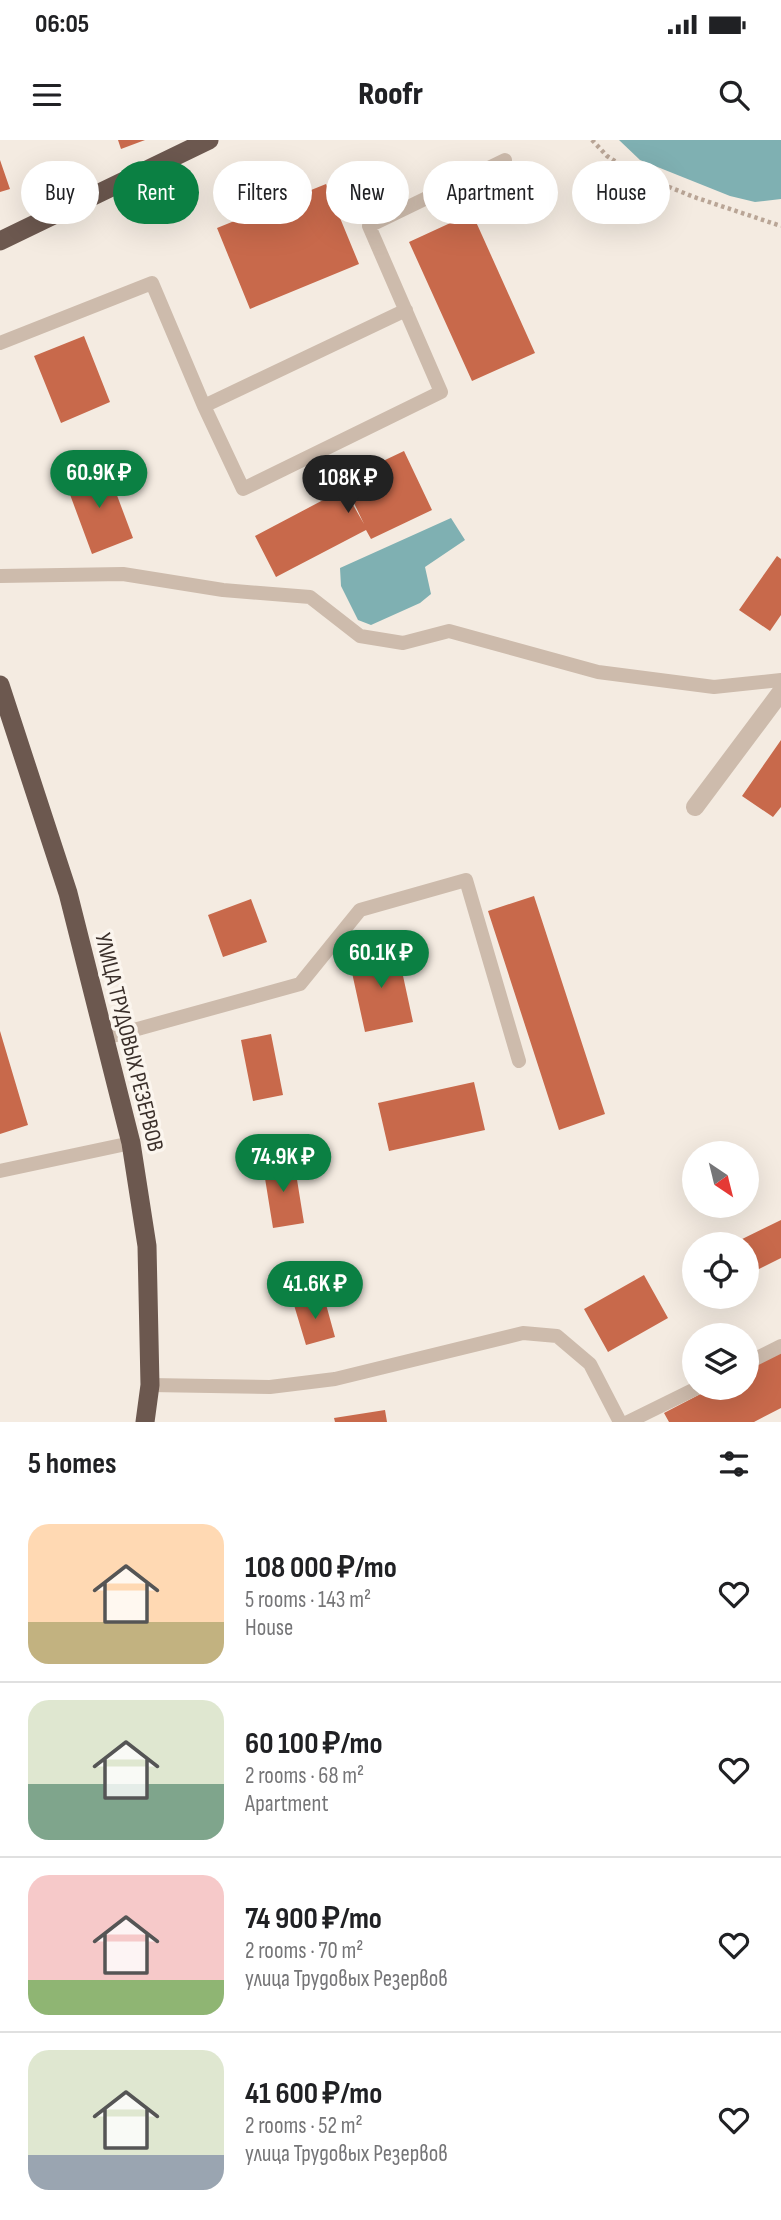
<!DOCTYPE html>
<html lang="en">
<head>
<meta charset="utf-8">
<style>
	body { margin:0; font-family:"Sofia Sans Condensed",sans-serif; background:#f6f6f6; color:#202124; height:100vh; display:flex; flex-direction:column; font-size:26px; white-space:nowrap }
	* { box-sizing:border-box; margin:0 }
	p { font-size:23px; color:#757577 }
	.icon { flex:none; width:38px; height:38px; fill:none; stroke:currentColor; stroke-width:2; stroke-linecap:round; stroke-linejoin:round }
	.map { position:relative; height:1282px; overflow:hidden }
	.sheet { display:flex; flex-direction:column; background:#fff; flex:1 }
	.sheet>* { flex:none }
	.hud { position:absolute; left:21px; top:21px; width:740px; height:63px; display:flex; gap:14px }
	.needle { width:46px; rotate:145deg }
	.fabs { position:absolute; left:682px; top:1001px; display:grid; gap:14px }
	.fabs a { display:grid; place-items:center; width:77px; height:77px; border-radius:50%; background:#fff; box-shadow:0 7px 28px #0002; font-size:35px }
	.price { position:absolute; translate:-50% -60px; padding:0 16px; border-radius:24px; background:#0b8043; color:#fff; font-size:23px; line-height:46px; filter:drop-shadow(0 2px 4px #0008) }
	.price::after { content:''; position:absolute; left:50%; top:42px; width:21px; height:16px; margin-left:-10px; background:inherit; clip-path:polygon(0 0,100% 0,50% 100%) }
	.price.selected { background:#222; color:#fff }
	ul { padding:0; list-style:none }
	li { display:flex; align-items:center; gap:21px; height:175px; padding:0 28px }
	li+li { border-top:2px solid #e0e0e0 }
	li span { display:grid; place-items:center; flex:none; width:196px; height:140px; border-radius:21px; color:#555 }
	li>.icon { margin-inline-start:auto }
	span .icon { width:84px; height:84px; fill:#fffc; stroke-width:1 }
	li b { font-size:30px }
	h2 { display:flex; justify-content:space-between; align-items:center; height:84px; padding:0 28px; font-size:30px }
	.chip { padding:0 24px; border-radius:32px; background:#fff; box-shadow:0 7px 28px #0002; font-size:24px; line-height:63px }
	.chip.selected { background:#0b8043; color:#fff }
	.status { display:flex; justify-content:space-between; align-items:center; height:49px; padding:0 35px; background:#fff; direction:ltr }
	.status svg { height:19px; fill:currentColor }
	header { display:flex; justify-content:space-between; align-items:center; height:91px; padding:0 28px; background:#fff; font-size:32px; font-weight:800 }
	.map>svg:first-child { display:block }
	.water { fill:#7fb0b2 }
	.building { fill:#c8694b }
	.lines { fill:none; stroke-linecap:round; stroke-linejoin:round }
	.path { stroke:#b9a596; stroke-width:4.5; stroke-dasharray:3.5 3.5; stroke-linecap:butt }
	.service { stroke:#cdbbac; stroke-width:14 }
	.minor { stroke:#cdbbac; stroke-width:18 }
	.trunk { stroke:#6c584f; stroke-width:19 }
	.labels { text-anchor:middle; stroke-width:7; stroke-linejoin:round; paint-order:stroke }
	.street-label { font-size:23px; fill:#3b302b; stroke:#fbf5ee }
</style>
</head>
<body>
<div class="status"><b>06:05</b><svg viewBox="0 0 49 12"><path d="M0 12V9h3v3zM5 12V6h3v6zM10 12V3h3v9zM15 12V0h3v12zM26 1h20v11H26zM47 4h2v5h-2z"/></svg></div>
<header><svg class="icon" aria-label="menu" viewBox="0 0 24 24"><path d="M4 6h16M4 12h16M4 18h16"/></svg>Roofr<svg class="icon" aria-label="search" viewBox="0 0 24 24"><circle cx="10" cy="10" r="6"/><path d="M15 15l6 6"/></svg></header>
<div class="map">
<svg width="781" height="1282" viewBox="0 0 781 1282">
	<rect width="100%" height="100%" fill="#f4ebe1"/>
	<path class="water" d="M619 0H781V59L755 62 730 56 640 20Z
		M451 378 465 400 425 427 431 454 420 463 371 485 358 480 341 446 340 428Z"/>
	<path class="building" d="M118 0H145L121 9Z
		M0 20 10 49 0 52Z
		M326 44 359 124 250 169 217 88Z
		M472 73 535 213 472 241 409 102Z
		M84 196 110 262 61 283 34 216Z
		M404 311 432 370 371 399 366 390 276 437 255 396 344 349 364 384 343 340Z
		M106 326 133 398 92 414 65 341Z
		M777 416 781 419V475L770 491 739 470Z
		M781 600V667L773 677 742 656Z
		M534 756 605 974 559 990 488 771Z
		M251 759 267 802 223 817 208 775Z
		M397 808 413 882 365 892 349 819Z
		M0 891 28 985 0 994Z
		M271 894 283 955 253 961 241 900Z
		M474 942 485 990 389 1011 378 963Z
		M294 1021 304 1083 273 1088 263 1026Z
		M781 1080V1118L747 1135V1104H732Z
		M644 1135 668 1178 608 1212 584 1169Z
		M324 1157 335 1197 306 1205 294 1165Z
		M781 1211V1268L754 1282H669L664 1273 712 1248H747V1229Z
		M385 1270 387 1282H335L334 1278Z"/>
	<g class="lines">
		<path class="path" d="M592 0 607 16 632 32 694 57 781 86"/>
		<path class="service" d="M0 203 152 143 204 266 243 349 441 252 369 86 505 20
			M204 266 406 170
			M0 436 123 434 223 450 310 457 360 496 403 503 449 491 598 532 714 547 781 540
			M105 898 300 844 360 770 466 740 519 921
			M0 1031 131 1003
			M747 1223 781 1206
			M150 1245 270 1247 335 1239 523 1193 557 1196 590 1224 620 1282
			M628 1282 697 1248"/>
		<path class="minor" d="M695 667 781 552"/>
		<path class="trunk" d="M0 101 209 0
			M0 545 68 753 131 1003 147 1106 150 1245 145 1282"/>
	</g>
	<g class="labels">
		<g class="street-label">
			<text transform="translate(130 902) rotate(76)" y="8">УЛИЦА ТРУДОВЫХ РЕЗЕРВОВ</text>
		</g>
	</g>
</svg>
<div class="fabs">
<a><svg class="needle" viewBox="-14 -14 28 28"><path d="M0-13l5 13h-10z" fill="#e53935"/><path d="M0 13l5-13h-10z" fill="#757577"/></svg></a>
<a><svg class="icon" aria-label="locate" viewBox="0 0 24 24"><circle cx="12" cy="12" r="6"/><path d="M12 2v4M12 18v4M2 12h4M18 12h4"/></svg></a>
<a><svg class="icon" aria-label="layers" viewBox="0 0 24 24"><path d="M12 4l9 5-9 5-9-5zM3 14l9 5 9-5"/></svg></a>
</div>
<b class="price" style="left:99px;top:370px">60.9K ₽</b>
<b class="price selected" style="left:348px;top:375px">108K ₽</b>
<b class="price" style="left:381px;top:850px">60.1K ₽</b>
<b class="price" style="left:283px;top:1054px">74.9K ₽</b>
<b class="price" style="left:315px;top:1181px">41.6K ₽</b>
<div class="hud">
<a class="chip">Buy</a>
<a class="chip selected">Rent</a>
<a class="chip">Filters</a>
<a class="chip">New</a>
<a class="chip">Apartment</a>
<a class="chip">House</a>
</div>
</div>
<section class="sheet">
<h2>5 homes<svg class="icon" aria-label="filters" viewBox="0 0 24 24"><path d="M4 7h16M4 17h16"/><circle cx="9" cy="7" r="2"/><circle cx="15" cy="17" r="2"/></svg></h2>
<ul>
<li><span style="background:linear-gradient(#ffd9b3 70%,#c2b280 0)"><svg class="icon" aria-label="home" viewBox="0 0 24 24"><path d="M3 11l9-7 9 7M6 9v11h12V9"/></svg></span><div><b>108 000 ₽/mo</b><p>5 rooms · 143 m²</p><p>House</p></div><svg class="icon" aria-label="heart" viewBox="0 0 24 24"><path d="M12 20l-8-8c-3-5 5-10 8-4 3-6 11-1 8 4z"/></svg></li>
<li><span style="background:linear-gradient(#dfe7d0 60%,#7fa58c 0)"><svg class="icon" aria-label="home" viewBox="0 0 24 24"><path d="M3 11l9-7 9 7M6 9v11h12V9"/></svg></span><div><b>60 100 ₽/mo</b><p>2 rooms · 68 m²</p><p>Apartment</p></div><svg class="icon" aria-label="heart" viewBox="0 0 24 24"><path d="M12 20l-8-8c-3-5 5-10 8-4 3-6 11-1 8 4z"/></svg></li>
<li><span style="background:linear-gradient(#f6c9c9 75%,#8fb573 0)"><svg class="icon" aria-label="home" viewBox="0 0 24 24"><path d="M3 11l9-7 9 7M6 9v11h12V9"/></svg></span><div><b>74 900 ₽/mo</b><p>2 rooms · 70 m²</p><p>улица Трудовых Резервов</p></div><svg class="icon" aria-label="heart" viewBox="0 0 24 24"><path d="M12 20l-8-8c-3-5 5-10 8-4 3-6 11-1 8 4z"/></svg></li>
<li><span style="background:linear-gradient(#dfe7d0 75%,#9aa5b1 0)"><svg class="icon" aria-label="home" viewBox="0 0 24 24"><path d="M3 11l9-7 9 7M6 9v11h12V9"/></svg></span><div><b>41 600 ₽/mo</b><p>2 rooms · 52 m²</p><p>улица Трудовых Резервов</p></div><svg class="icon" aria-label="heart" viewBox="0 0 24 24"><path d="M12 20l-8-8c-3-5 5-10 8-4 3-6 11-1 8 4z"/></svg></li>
</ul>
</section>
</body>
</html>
